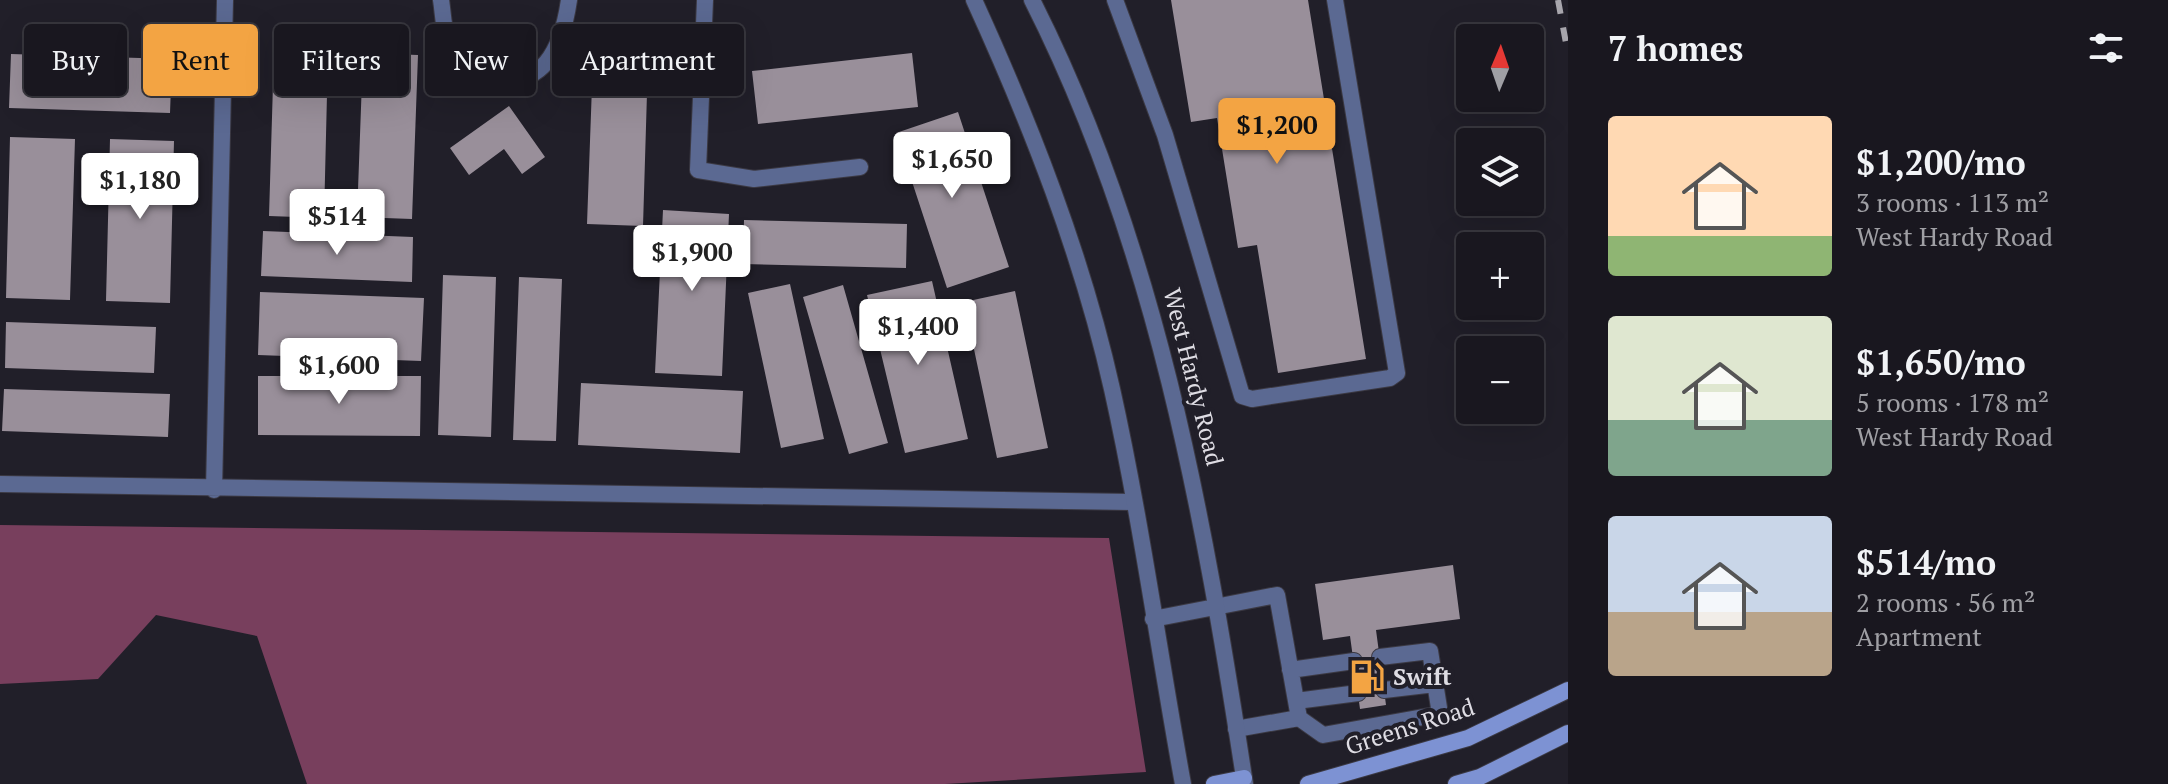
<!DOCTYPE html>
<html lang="en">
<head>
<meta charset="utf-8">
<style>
	body { margin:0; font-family:"PT Serif",serif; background:#222028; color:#f1f3f6; height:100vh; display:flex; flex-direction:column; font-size:30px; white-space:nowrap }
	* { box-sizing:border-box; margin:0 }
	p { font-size:26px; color:#9f9fa4 }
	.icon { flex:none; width:44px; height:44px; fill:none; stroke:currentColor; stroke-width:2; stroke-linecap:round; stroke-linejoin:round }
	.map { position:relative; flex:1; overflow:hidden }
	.side { display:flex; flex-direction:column; background:#19171f; width:600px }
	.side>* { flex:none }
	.guide { position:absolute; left:24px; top:24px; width:760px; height:72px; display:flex; gap:16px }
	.needle { width:52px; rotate:2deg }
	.tools { position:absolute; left:1456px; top:24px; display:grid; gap:16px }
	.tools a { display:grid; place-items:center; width:88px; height:88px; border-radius:8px; background:#19171f; box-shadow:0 8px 32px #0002,0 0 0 2px #37363d; font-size:40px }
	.price { position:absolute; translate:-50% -68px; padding:0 18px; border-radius:8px; background:#fff; color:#222; font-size:26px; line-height:52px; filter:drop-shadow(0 2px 4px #0008) }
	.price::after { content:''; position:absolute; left:50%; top:48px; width:24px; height:18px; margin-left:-12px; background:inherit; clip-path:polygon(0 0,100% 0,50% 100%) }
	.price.selected { background:#f3a443; color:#111 }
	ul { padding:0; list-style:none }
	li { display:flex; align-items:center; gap:24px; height:200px; padding:0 40px }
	li span { display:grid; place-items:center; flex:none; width:224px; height:160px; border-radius:8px; color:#555 }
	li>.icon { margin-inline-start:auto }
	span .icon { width:96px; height:96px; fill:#fffc; stroke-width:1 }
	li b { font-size:34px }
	h2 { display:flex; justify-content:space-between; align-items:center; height:96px; padding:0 40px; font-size:34px }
	.pill { padding:0 28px; border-radius:8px; background:#19171f; box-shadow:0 8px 32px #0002,0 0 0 2px #37363d; font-size:28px; line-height:72px }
	.pill.selected { background:#f3a443; color:#111 }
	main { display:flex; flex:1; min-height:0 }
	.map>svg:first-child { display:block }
	.forest { fill:#783f5d }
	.building { fill:#998f9a }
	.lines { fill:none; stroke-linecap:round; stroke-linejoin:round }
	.service-casing { stroke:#3b3943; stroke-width:18 }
	.tertiary-casing { stroke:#3b3943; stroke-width:18 }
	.secondary-casing { stroke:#3b3943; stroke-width:18 }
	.service { stroke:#5b6992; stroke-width:16 }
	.tertiary { stroke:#5b6992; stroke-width:16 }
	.secondary { stroke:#7d92d3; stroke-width:16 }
	.rail { stroke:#a8a6ad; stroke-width:6; stroke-dasharray:14 14; stroke-linecap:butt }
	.labels { text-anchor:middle; stroke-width:8; stroke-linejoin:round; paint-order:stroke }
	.street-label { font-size:24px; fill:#dedce3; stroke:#211f29 }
	.poi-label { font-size:24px; font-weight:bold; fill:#dedce3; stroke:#211f29; text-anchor:start }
</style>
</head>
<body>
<main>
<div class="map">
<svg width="1568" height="784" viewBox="0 0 1568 784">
	<rect width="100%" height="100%" fill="#211f29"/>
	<path class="forest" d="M0 525 1109 538 1146 772 945 784H307L257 636 156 615 98 679 0 684Z"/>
	<path class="building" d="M1171 0H1308L1366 359 1278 373 1257 245 1238 248 1217 118 1191 122Z
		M274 51 328 53 324 218 269 216Z
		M363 53 418 55 412 219 357 217Z
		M912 53 918 107 758 124 752 71Z
		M11 54 172 59 170 113 9 108Z
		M593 58 648 60 643 226 587 224Z
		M509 106 545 157 522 174 504 149 469 175 450 148Z
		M958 112 1009 267 947 288 896 133Z
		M10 137 75 139 70 300 6 298Z
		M110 139 174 141 170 303 106 301Z
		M663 210 729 214 722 376 655 373Z
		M744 220 907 224 906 268 743 264Z
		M263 231 413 237 412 282 261 276Z
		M443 275 496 277 491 437 438 435Z
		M519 277 562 279 556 441 513 440Z
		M932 281 968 439 905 453 867 295Z
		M790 284 824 439 781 448 748 293Z
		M843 285 888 443 849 454 803 297Z
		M1015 291 1048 448 997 458 964 302Z
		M260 292 424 298 421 361 258 355Z
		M6 322 156 327 154 373 5 368Z
		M258 376H421L420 436 258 435Z
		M581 383 743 391 740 453 578 445Z
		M4 389 170 394 168 437 2 431Z
		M1453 565 1460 619 1376 630 1386 705 1360 709 1350 636 1323 640 1315 584Z"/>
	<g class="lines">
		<g class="service-casing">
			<path id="service" d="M441 0C443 12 443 26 447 36 454 54 468 69 485 75 543 94 562 48 569 0
				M705 0 698 170 754 179 860 167
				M1115 0 1165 135 1242 396 1252 399 1390 378 1397 373 1335 0
				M0 484 1132 502
				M214 490 225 0
				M1215 607 1277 595 1296 701 1299 718 1236 729
				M1290 670 1354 661
				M1384 690 1435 684
				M1296 701 1358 693
				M1299 718 1323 735 1440 714 1430 651 1380 657"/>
		</g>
		<g class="tertiary-casing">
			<path id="tertiary" d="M974 0C1031 125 1082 255 1112 389 1141 519 1159 653 1183 784
				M1032 0C1156 245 1204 515 1245 784
				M1153 619 1215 607"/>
		</g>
		<g class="secondary-casing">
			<path id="secondary" d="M1214 784 1244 778
				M1308 784 1468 738 1568 690
				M1456 784 1480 777 1568 733"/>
		</g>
		<use href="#service" class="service"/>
		<use href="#tertiary" class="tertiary"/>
		<use href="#secondary" class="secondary"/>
		<path class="rail" d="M1558 0 1568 54"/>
	</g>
	<defs>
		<g id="fuel-bare" transform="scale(2.76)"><path d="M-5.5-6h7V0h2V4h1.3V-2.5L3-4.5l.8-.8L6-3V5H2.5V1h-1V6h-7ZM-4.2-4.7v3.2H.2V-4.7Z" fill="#f3a443" stroke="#211f29" stroke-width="2.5" paint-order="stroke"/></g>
	</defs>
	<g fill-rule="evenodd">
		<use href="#fuel-bare" x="1367" y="677"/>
	</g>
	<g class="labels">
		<g class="street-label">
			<text transform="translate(1193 377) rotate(76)" y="8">West Hardy Road</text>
			<text transform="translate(1410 727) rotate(-18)" y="8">Greens Road</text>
		</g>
		<g class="poi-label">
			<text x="1393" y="685">Swift</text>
		</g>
	</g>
</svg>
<div class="tools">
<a><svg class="needle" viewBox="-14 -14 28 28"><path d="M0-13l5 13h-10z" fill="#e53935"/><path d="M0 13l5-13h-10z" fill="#9f9fa4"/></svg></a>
<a><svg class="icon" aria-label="layers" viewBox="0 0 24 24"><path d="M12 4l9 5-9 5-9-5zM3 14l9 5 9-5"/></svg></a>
<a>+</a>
<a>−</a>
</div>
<b class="price selected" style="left:1277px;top:166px">$1,200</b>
<b class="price" style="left:952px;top:200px">$1,650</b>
<b class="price" style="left:140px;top:221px">$1,180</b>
<b class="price" style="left:337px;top:257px">$514</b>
<b class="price" style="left:692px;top:293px">$1,900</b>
<b class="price" style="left:918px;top:367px">$1,400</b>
<b class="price" style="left:339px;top:406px">$1,600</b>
<div class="guide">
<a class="pill">Buy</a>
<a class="pill selected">Rent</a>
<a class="pill">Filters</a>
<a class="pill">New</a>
<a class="pill">Apartment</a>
</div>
</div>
<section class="side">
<h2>7 homes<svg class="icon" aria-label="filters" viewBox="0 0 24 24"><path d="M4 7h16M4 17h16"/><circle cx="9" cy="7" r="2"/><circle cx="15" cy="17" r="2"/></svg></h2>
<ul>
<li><span style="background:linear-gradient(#ffd9b3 75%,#8fb573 0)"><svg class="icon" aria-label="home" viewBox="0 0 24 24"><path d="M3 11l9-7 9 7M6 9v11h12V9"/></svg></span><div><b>$1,200/mo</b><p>3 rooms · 113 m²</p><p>West Hardy Road</p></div></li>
<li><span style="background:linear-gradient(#dfe7d0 65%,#7fa58c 0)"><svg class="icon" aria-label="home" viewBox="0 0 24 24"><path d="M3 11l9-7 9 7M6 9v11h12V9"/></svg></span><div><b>$1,650/mo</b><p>5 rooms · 178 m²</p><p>West Hardy Road</p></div></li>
<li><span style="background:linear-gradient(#c9d6e8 60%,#b9a48a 0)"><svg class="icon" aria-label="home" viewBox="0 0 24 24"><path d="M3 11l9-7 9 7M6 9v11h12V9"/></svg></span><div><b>$514/mo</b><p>2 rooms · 56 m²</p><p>Apartment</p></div></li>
</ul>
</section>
</main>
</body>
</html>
